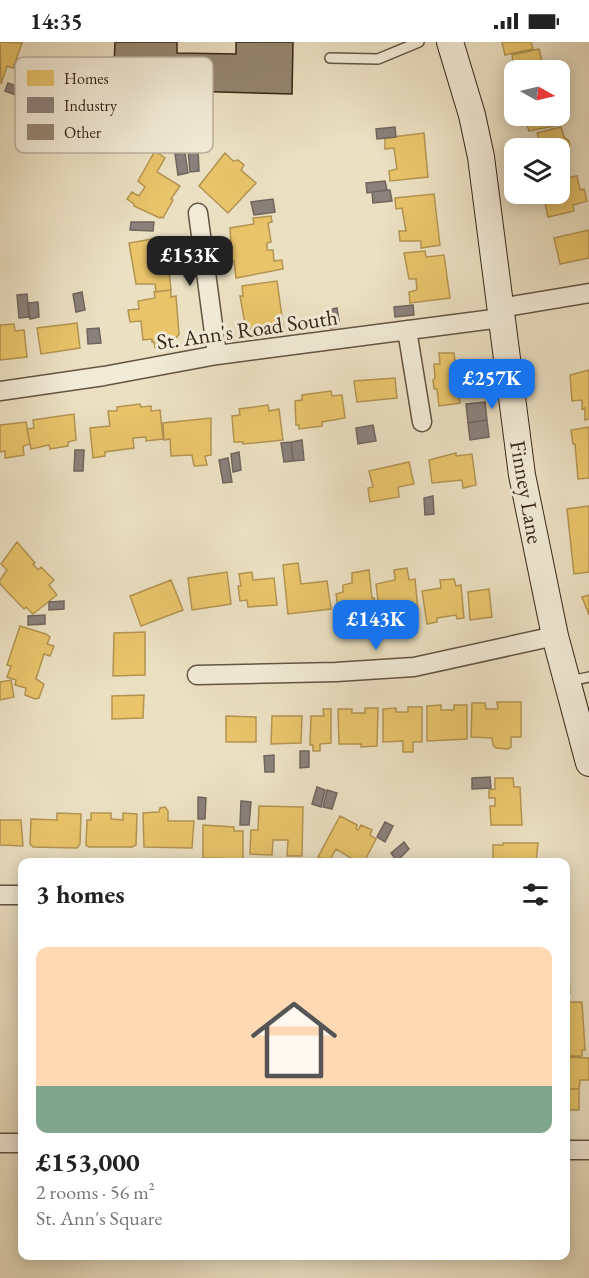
<!DOCTYPE html>
<html lang="en">
<head>
<meta charset="utf-8">
<style>
	body { margin:0; font-family:"EB Garamond",serif; background:#f2f2f2; color:#222; height:100vh; display:flex; flex-direction:column; font-size:22px; white-space:nowrap }
	* { box-sizing:border-box; margin:0 }
	p { font-size:20px; color:#767676 }
	.icon { flex:none; width:33px; height:33px; fill:none; stroke:currentColor; stroke-width:2; stroke-linecap:round; stroke-linejoin:round }
	.map { position:relative; flex:1; overflow:hidden }
	.panel { position:absolute; left:18px; top:816px; width:552px; height:402px; display:flex; flex-direction:column; background:#fff; border-radius:12px; box-shadow:0 3px 15px #0003 }
	.panel>* { flex:none }
	.needle { width:39px; rotate:98deg }
	.buttons { position:absolute; left:504px; top:18px; display:grid; gap:12px }
	.buttons a { display:grid; place-items:center; width:66px; height:66px; border-radius:12px; background:#fff; box-shadow:0 3px 15px #0003; font-size:30px }
	.price { position:absolute; translate:-50% -51px; padding:0 14px; border-radius:12px; background:#1a73e8; color:#fff; font-size:20px; line-height:39px; filter:drop-shadow(0 2px 3px #0008) }
	.price::after { content:''; position:absolute; left:50%; top:36px; width:18px; height:14px; margin-left:-9px; background:inherit; clip-path:polygon(0 0,100% 0,50% 100%) }
	.price.selected { background:#222; color:#fff }
	ul { padding:0; list-style:none }
	li { display:grid; align-content:center; gap:12px; height:318px; padding:0 18px }
	li+li { border-top:2px solid #e0e0e0 }
	li span { display:grid; place-items:center; height:186px; border-radius:12px; color:#555 }
	li>.icon { margin-inline-start:auto }
	span .icon { width:108px; height:108px; fill:#fffc; stroke-width:1 }
	li b { font-size:26px }
	h2 { display:flex; justify-content:space-between; align-items:center; height:72px; padding:0 18px; font-size:26px }
	.status { display:flex; justify-content:space-between; align-items:center; height:42px; padding:0 30px; background:#fff; direction:ltr }
	.status svg { height:16px; fill:currentColor }
	.map>svg:first-child { display:block }
	.homes { fill:#e9c46a; stroke:#b39451; stroke-width:1.5 }
	.industry { fill:#8a817c; stroke:#71655e; stroke-width:1.5 }
	.building { fill:#948670; stroke:#362517; stroke-width:1.5 }
	.lines { fill:none; stroke-linecap:round; stroke-linejoin:round }
	.lane-casing { stroke:#635442; stroke-width:12 }
	.street-casing { stroke:#635442; stroke-width:21 }
	.secondary-casing { stroke:#362517; stroke-width:28 }
	.lane { stroke:#f2ebd7; stroke-width:9 }
	.street { stroke:#f2ebd7; stroke-width:18 }
	.secondary { stroke:#f2ebd7; stroke-width:26 }
	.labels { text-anchor:middle; stroke-width:6; stroke-linejoin:round; paint-order:stroke }
	.street-label { font-size:22px; fill:#362517; stroke:#f2ebd7 }
	.key { fill:#f2ebd7; stroke:#bab09d; stroke-width:1.5 }
	.key-label { font-size:16px; fill:#362517 }
</style>
</head>
<body>
<div class="status"><b>14:35</b><svg viewBox="0 0 49 12"><path d="M0 12V9h3v3zM5 12V6h3v6zM10 12V3h3v9zM15 12V0h3v12zM26 1h20v11H26zM47 4h2v5h-2z"/></svg></div>
<div class="map">
<svg width="589" height="1236" viewBox="0 0 589 1236">
	<rect width="100%" height="100%" fill="#ebe0c2"/>
	<filter id="stains"><feTurbulence type="fractalNoise" baseFrequency=".00333" numOctaves="4"/><feColorMatrix values="0 0 0 0 .2 0 0 0 0 .09 0 0 0 0 .02 0 0 0 .5 -.17"/></filter>
	<radialGradient id="worn" r=".72"><stop offset=".6" stop-color="#630" stop-opacity="0"/><stop offset="1" stop-color="#630" stop-opacity=".3"/></radialGradient>
	<path class="homes" d="M0 0 22 1 13 26 7 24 1 42Z
		M502 0H531L533 7 505 13Z
		M539 7 544 28H514V34L511 20H513L512 13Z
		M560 52 565 54 566 59 562 64 565 82 529 89 524 74H560Z
		M561 85 564 95 569 99 570 104 562 109 565 121 560 122V106H535L534 100 539 98 537 91Z
		M424 91 428 135 390 139 389 129 397 127 394 106 385 107V96Z
		M155 109 165 116 157 130 180 144 171 157 173 158 163 176 161 175 160 176 134 164V162L127 157 132 150 139 154 145 145 138 139Z
		M225 111 233 119 238 118 244 123 241 128 256 141 228 171 199 144Z
		M566 129 567 136 577 134 580 148 584 147 587 159 573 163 574 169 548 175 543 152H560V130Z
		M434 152 440 203 421 206V199H400L399 189H406L402 166 396 167 395 156Z
		M271 174 272 180 268 181 271 200 267 201V208H273L274 219 282 218 283 227 236 236 234 219 232 220 230 186 254 182 253 176Z
		M589 188V216L560 222 554 196Z
		M164 195 165 206H168L171 229H169L171 248 156 250 155 242H136L129 201Z
		M425 209 426 215 444 213 450 256 410 261 409 250 417 248 416 237H409L404 211Z
		M277 239 283 282 246 287 240 254H243L242 244Z
		M171 248V255L176 254 179 292 177 295 165 298 166 304 155 306 154 300H152V297L143 298 141 279 130 280 128 268 139 267 138 259 155 256 154 250Z
		M77 281 80 306 41 312 37 286Z
		M14 282 15 289 24 288 27 315 0 318V283Z
		M439 311H454L460 361 439 364 437 347H434L433 338 435 336 434 322H440Z
		M589 328V377L585 378V366L582 367V358L572 359 570 333Z
		M395 336 397 356 357 360 354 339Z
		M331 349 332 354 342 353 345 376 322 380V384L299 387V383H296L295 359 302 358V353Z
		M140 362 141 365 151 364V369L160 368 163 397 146 399V395L133 396 134 406 105 410V414L93 416 90 386 110 384 108 369H117V365Z
		M268 363 269 369 279 367 283 398 243 402V400H234L232 374 240 373 239 367Z
		M74 372 76 398 68 400V404L50 407 49 403 31 407 27 387 34 386 33 378Z
		M211 376V413L205 414 207 423 194 424 192 413 171 414 170 397 164 398 163 381Z
		M26 380 30 402 23 404 24 413 5 416V409L0 410V383Z
		M589 385V436L578 437 575 402H573L571 388Z
		M456 411V414L472 412 476 443 463 446 462 438 432 441 429 418Z
		M409 420 414 442 398 445 399 455 370 460 368 446 373 445 369 429Z
		M589 464V530L574 532 567 467Z
		M17 500 35 521 33 522 38 528 41 525 54 538 49 543 57 553 33 572 26 565 24 567 0 542V538L7 528 1 522Z
		M298 521 301 542 327 539 331 567 288 572 283 523Z
		M407 526 409 538 415 537 418 568 407 570 406 567 392 569 393 572 380 574 376 542 395 538 394 528Z
		M369 528 372 556H374L377 572 340 579 336 552 343 550V543L352 541V531Z
		M227 530 231 562 192 568 188 536Z
		M252 530 253 538 274 536 277 563 248 565 247 558 240 559 238 544H241L239 532Z
		M454 537 456 544 461 543 464 576 457 577 456 573 437 576V580L427 582 422 549 441 546 440 538Z
		M171 538 183 568 141 584 130 554Z
		M489 547 492 575 470 578 468 550Z
		M589 553V573L582 555Z
		M20 584 46 592 50 595 47 602 54 604 50 614 44 612 36 637 44 642 39 656 35 657 25 653 26 646 15 643 16 638 7 635 11 624 7 623Z
		M145 590V633L113 634 114 591Z
		M11 638 14 655 0 658V640Z
		M144 653 143 676 112 677V654Z
		M497 660H521V695H511V705L508 707 496 706 493 703 492 696 471 695 472 661H485L486 667H498Z
		M441 663V668H454V663H467V697L427 699V664Z
		M408 665H422V700H413V710H403V699L383 700V667L396 666V670H408Z
		M365 666H378L377 704 361 705V702H339L338 667H352V671H365Z
		M323 667H331V701L320 702V709H313V703H310L311 674H324Z
		M226 674 256 675V700H226Z
		M272 674H302L301 701 271 702Z
		M495 736H513L514 745H520L522 783H491L490 764H495V756H489V748L495 747Z
		M259 764 303 765 302 814H287L288 798H273L272 813 250 812 251 788H258Z
		M165 765 168 769V779H194L192 806 144 805 143 771 159 770 160 766Z
		M57 771 81 772 80 802 77 806 33 805 30 802 31 777 57 778Z
		M91 771H111V777L123 778V771L137 772 136 803 132 805H89L86 803 87 778H91Z
		M340 774 357 783 356 787 358 788 361 783 372 788 370 793 376 797 364 820H349L351 816 336 807 329 820 318 815Z
		M0 778H21L23 804 0 803Z
		M203 783 234 785V789H243V817L203 816Z
		M503 801H538L536 820H493V803H503Z
		M568 911 570 951 566 952V912Z
		M566 960H582L585 1008H582V1014H568L567 1009H566Z
		M566 1015 589 1016V1038H580L579 1047H566Z
		M566 1047H579V1068H566Z"/>
	<path class="industry" d="M8 41 22 46 19 54 5 49Z
		M395 85 396 95 377 97 376 87Z
		M198 107 199 129 190 130 188 108Z
		M185 111 188 131 178 133 175 112Z
		M385 139 387 148 367 151 366 141Z
		M390 148 392 159 373 161 372 150Z
		M273 157 275 170 254 173 251 160Z
		M131 180H154L153 189 130 188Z
		M82 250 85 268 76 270 73 252Z
		M27 252 29 275 19 276 17 253Z
		M38 260 39 275 30 277 28 261Z
		M413 263 414 273 395 275 394 265Z
		M337 266 340 284 331 286 328 268Z
		M283 282 284 289 274 290 273 284Z
		M99 286 101 301 88 302 87 287Z
		M485 360 487 378 468 381 466 362Z
		M487 378 489 395 470 398 468 381Z
		M373 383 376 399 358 402 356 386Z
		M302 398 304 418 293 419 291 400Z
		M291 400 293 419 284 420 281 401Z
		M75 408H84L83 429H74Z
		M239 410 241 428 233 430 231 412Z
		M228 416 232 440 223 441 219 418Z
		M433 454 434 472 425 473 424 456Z
		M64 559V567L49 568V560Z
		M45 573V582L28 583V574Z
		M300 709H309V725L300 726Z
		M274 713V730H265L264 714Z
		M490 735 491 746 472 747V736Z
		M317 745 325 748 321 765 312 762Z
		M327 748 337 751 332 767 323 765Z
		M198 755 206 756 205 777H198Z
		M241 759 251 760 249 783H240Z
		M385 780 393 784 385 800 377 795Z
		M404 800 409 807 397 819 391 811Z"/>
	<path class="building" d="M115 0H177V11L236 12V0H293L292 52 113 47Z"/>
	<g class="lines">
		<g class="lane-casing">
			<path id="lane" d="M330 16 378 17 419 0
				M570 639 589 635"/>
		</g>
		<g class="street-casing">
			<path id="street" d="M198 171 217 313
				M500 266 589 251
				M407 288 422 380
				M0 349 104 334 217 313 501 276
				M197 633 336 630 414 625 555 594
				M0 853H22
				M0 1101H22
				M566 1108H589"/>
		</g>
		<g class="secondary-casing">
			<path id="secondary" d="M450 0 472 73 481 115 522 433 555 594 589 721"/>
		</g>
		<use href="#lane" class="lane"/>
		<use href="#street" class="street"/>
		<use href="#secondary" class="secondary"/>
	</g>
	<g class="labels">
		<g class="street-label">
			<text transform="translate(247 287) rotate(-8)" y="8">St. Ann's Road South</text>
			<text transform="translate(527 450) rotate(80)" y="8">Finney Lane</text>
		</g>
	</g>
	<rect x="15" y="15" width="198" height="96" rx="9" class="key"/>
	<rect x="27" y="28" width="27" height="16" fill="#e9c46a"/>
	<rect x="27" y="55" width="27" height="16" fill="#8a817c"/>
	<rect x="27" y="82" width="27" height="16" fill="#948670"/>
	<g class="key-label">
		<text x="64" y="42">Homes</text>
		<text x="64" y="69">Industry</text>
		<text x="64" y="96">Other</text>
	</g>
	<rect width="100%" height="100%" filter="url(#stains)"/>
	<rect width="100%" height="100%" fill="url(#worn)"/>
</svg>
<div class="buttons">
<a><svg class="needle" viewBox="-14 -14 28 28"><path d="M0-13l5 13h-10z" fill="#e53935"/><path d="M0 13l5-13h-10z" fill="#767676"/></svg></a>
<a><svg class="icon" aria-label="layers" viewBox="0 0 24 24"><path d="M12 4l9 5-9 5-9-5zM3 14l9 5 9-5"/></svg></a>
</div>
<b class="price selected" style="left:190px;top:245px">£153K</b>
<b class="price" style="left:492px;top:368px">£257K</b>
<b class="price" style="left:376px;top:609px">£143K</b>
<section class="panel">
<h2>3 homes<svg class="icon" aria-label="filters" viewBox="0 0 24 24"><path d="M4 7h16M4 17h16"/><circle cx="9" cy="7" r="2"/><circle cx="15" cy="17" r="2"/></svg></h2>
<ul>
<li><span style="background:linear-gradient(#ffd9b3 75%,#7fa58c 0)"><svg class="icon" aria-label="home" viewBox="0 0 24 24"><path d="M3 11l9-7 9 7M6 9v11h12V9"/></svg></span><div><b>£153,000</b><p>2 rooms · 56 m²</p><p>St. Ann's Square</p></div></li>
</ul>
</section>
</div>
</body>
</html>
